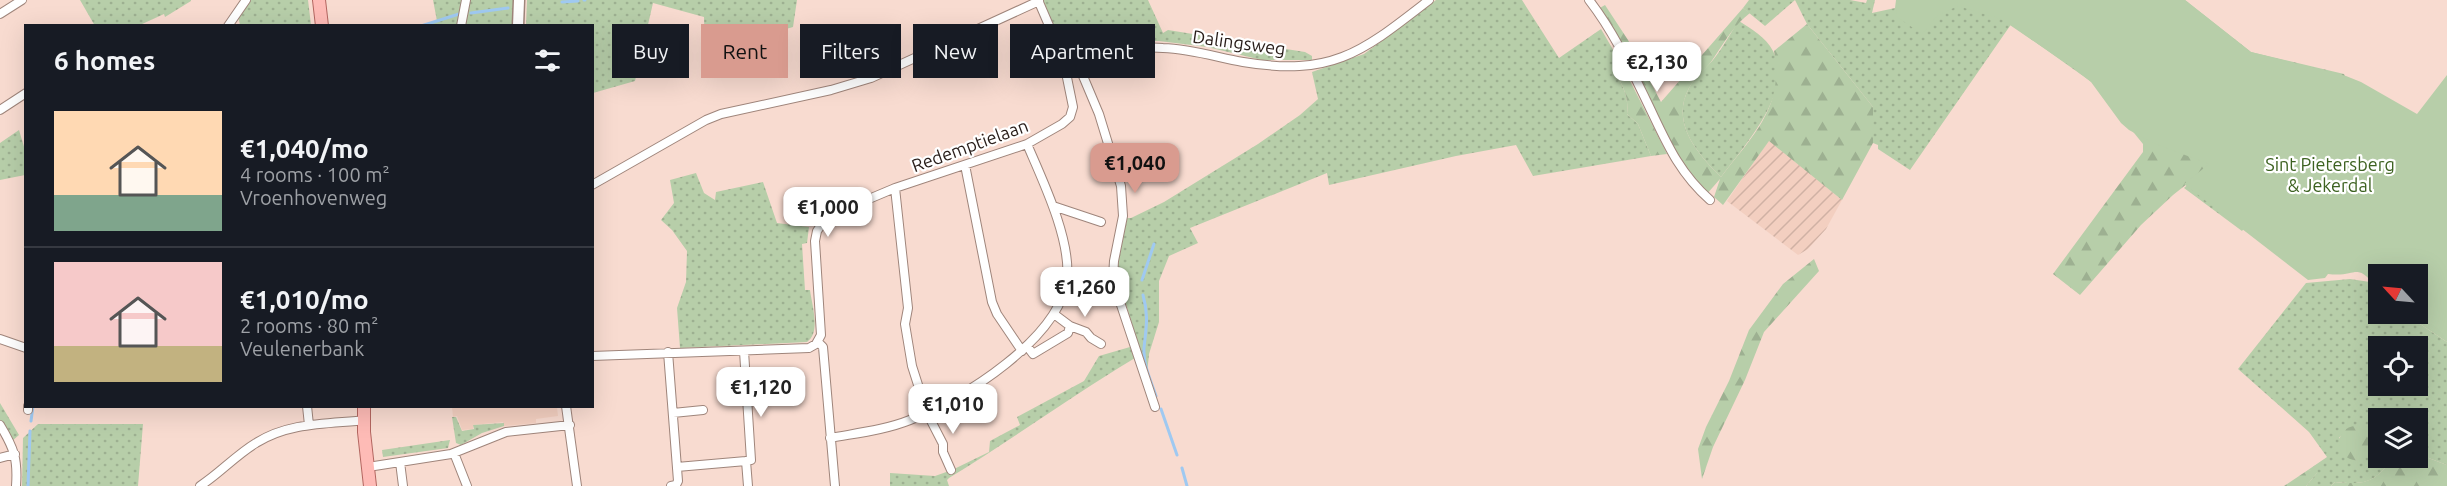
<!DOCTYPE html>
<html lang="en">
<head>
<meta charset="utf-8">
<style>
	body { margin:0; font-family:Ubuntu,sans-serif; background:#242831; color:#f1f3f6; height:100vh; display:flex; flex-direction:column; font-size:22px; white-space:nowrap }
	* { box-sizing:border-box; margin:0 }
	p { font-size:20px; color:#9ea1a6 }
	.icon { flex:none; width:33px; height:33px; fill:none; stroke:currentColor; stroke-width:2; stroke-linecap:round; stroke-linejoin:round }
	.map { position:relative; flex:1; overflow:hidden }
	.drawer { position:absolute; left:24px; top:24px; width:570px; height:384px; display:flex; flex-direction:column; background:#171b24; border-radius:0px; box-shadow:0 6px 24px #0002 }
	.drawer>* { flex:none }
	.top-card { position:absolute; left:612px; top:24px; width:570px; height:54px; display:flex; gap:12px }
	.needle { width:39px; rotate:296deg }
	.controls { position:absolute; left:2368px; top:264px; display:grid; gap:12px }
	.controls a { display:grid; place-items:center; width:60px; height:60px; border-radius:0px; background:#171b24; box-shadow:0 6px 24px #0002; font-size:30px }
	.price { position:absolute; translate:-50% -51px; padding:0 14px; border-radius:12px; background:#fff; color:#222; font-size:20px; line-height:39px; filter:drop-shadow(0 2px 3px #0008) }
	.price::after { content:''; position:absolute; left:50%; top:36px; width:18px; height:14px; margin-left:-9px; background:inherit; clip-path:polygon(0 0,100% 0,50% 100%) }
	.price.current { background:#d99b8f; color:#111 }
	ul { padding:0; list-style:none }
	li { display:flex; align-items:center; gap:18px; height:150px; padding:0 30px }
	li+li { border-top:2px solid #363941 }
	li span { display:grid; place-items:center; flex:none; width:168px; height:120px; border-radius:0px; color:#555 }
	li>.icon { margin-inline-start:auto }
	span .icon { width:72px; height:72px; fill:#fffc; stroke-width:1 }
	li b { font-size:26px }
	h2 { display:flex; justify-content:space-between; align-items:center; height:72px; padding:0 30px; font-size:26px }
	.chip { padding:0 21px; border-radius:0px; background:#171b24; box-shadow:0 6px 24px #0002; font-size:21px; line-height:54px }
	.chip.current { background:#d99b8f; color:#111 }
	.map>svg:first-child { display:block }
	.built { fill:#f3cfc0 }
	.industrial { fill:url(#industrial-furrows) }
	.grass { fill:url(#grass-dots); fill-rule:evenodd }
	.forest { fill:url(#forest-firs) }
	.park { fill:#b7cea9 }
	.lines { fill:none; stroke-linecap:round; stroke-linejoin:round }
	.stream { stroke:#9fc9f1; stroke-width:3 }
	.street-casing { stroke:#9f857b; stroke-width:10 }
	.secondary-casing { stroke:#9f857b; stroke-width:13 }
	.primary-casing { stroke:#b36660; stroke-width:14 }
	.street { stroke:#fff; stroke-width:8 }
	.secondary { stroke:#fff; stroke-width:10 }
	.primary { stroke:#febbb6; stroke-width:12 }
	.labels { text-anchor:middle; stroke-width:4.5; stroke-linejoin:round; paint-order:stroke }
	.street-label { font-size:18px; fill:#281d19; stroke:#fff }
	.park-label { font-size:18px; fill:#3d6221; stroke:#fff }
</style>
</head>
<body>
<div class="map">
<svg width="2447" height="486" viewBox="0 0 2447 486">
	<defs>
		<pattern id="industrial-furrows" width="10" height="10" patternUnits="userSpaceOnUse" patternTransform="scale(1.5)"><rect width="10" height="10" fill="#f3cfc0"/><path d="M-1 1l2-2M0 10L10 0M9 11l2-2" fill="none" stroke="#d0b1a4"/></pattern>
		<pattern id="grass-dots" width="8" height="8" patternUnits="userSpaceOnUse" patternTransform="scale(1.5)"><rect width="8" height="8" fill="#b7cea9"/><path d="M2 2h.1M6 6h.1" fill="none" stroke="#9db091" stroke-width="1.8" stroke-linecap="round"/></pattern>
		<pattern id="forest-firs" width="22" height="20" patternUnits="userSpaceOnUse" patternTransform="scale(1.5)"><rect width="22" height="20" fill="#b7cea9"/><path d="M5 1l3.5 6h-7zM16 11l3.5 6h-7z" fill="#9db091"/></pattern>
	</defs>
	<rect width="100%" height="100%" fill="#f8dbd0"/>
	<path class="built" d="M452 407H557L558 416 536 419V423L504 426 503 422 473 425V429L462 430 457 416 453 417Z"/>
	<path class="industrial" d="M1769 140 1842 200 1826 229 1808 249 1798 255 1727 201Z"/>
	<path class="grass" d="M80 0H191V1L165 17 164 14 140 25 95 26Z
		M249 0H308L311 25H240L238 16Z
		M433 0H463L459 25 422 26 437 21Z
		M468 0H513V25L464 26Z
		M527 0H797L793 27 705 52 704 17 653 3 635 81 593 93 592 26 526 25Z
		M1043 0H1148L1163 33 1168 30 1305 52 1312 56V60H1262L1207 47 1159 41 1122 42 1068 51 1062 45Z
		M1436 0H1522L1559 58 1601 29 1622 65 1615 72C1623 86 1629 97 1627 114L1638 124 1651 156 1533 176 1516 145 1456 156 1329 185 1327 173 1190 228 1198 243 1169 256 1159 281V322L1149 354 1147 374 1115 268 1125 218H1131L1164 202 1258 144 1300 115 1318 99 1312 72 1364 54Z
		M1749 0H1850L1866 3 1867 0H1875L1872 13 1895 8 1896 0H2185L2251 52 2344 74 2353 91 2242 231 2184 188 2211 164 2106 96 2093 83 2014 27 2012 23 1910 170 1878 149V145L1873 143V107L1807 24 1795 0 1765 26 1743 8Z
		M1739 21C1751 29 1766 37 1773 51 1795 91 1743 147 1721 177 1698 154 1670 123 1689 88 1695 77 1705 69 1713 60 1723 48 1730 33 1739 21Z
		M19 130 25 150V175L0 180V143Z
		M696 173 704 193 715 200 716 192 763 182 777 223 809 227 807 243 802 244 805 290H810C812 306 821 332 807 342L680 348 677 308 686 282 687 251 672 230 661 220 674 203 670 180Z
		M2350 279 2370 282 2379 292V314H2405L2447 342V465L2418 454V418H2379V458H2392C2376 483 2364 485 2335 482L2331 486H2306L2317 473 2308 470 2327 457 2309 432 2238 369 2306 283ZM2379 346H2418V386H2379ZM2353 427 2372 439 2371 452 2339 438 2347 429Z
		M1130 347 1135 358C1071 396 1012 440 949 478L947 480 949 486H890V473L935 476 952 470 989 452 990 441 1020 425 1017 417 1084 381 1099 356Z
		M0 403 19 435 12 441 0 422Z
		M452 417H456L462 431 474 429 473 425 504 423V426L482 433 461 445 456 443Z
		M38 424H143L138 486H22L23 438Z
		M450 440 448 448 383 457 382 450Z"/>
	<path class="forest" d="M1605 5 1628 40 1661 102 1743 8 1750 13C1734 25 1726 40 1715 56 1708 68 1696 76 1689 88 1670 123 1698 154 1721 177 1752 136 1785 107 1774 51L1807 24 1873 107V143L1842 200 1769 141 1723 205 1714 197 1720 179 1706 195 1690 178 1598 9Z
		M1622 65 1667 154 1651 156 1638 124 1627 114C1629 97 1623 86 1615 72Z
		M2130 128 2212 164 2173 195 2141 225 2080 295 2053 274 2143 152V144Z
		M1814 259 1819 271 1764 332 1745 380 1713 447 1702 479 1698 449 1706 427 1729 381 1749 330 1783 284Z
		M2339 443a17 17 0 1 1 34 0a17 17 0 1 1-34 0Z
		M2418 454 2447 465V486H2331L2335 482C2363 485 2376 483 2392 458H2418Z
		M2308 470 2318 472 2306 486H2284Z"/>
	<path class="park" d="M1896 0H2185L2251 52 2346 76 2361 82 2417 114 2447 75V342L2405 314H2418V274H2379V291C2355 259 2359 278 2328 274L2325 278 2308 280 2184 184 2209 164 2153 143 2129 130 2121 123 2091 82 2073 68 2001 19 1958 6 1938 15 1922 34 1897 17Z"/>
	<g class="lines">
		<path class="stream" d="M584 0H585
			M562 2 578 1
			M471 13 508 8
			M421 26 459 14
			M1142 280 1154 244
			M1143 295C1149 316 1146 328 1144 348 1143 365 1151 381 1156 396
			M1161 409 1177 455
			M31 421 33 406
			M1182 468 1187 486
			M28 486 30 431"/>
		<g class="street-casing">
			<path id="street" d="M1589 0C1613 31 1629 65 1646 100 1665 139 1677 171 1710 200
				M0 14 22 0
				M228 26 246 0
				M461 26 466 0
				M1075 57 1099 114 1121 186 1123 216 1114 261 1113 277 1118 296 1155 407
				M1063 58C1080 57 1096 51 1113 49 1129 47 1146 47 1163 48 1191 49 1216 57 1243 62 1333 77 1362 52 1429 0
				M0 110 26 93
				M965 165 992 302 997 314 1022 351
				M592 185 706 120 721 114 831 90 871 78 1039 1
				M895 188 908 308 905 324 912 366 927 413 943 444V452L951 470
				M1053 206 1101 222
				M1054 314 1070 326 1086 332 1091 338 1101 344
				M0 339 26 348
				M818 342 823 347 835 486
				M1027 346 1033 354 1068 333 1070 326
				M744 351 751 460 746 461 748 486
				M668 352 678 481 676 485 671 486
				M592 356 809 348 816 344 821 335 815 241 817 231 824 221 838 212 895 188 1027 144 1062 124 1070 117 1073 107 1063 58 1038 0
				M307 406 309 425
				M566 406 577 486
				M28 410V406
				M673 413 703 410
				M0 425C14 448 18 459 16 486
				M830 438C857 433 885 430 910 420 962 400 1061 338 1067 278 1071 239 1042 179 1027 144
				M454 453 467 486
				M0 458 15 454
				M400 462 403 486
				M368 467 451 454 506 432 570 425
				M677 467 746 461
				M200 486C220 473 236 455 256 443 289 422 328 424 366 420"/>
		</g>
		<g class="secondary-casing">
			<path id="secondary" d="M518 26 519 0"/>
		</g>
		<g class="primary-casing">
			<path id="primary" d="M319 0 322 26
				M364 406V432L370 486"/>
		</g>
		<use href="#street" class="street"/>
		<use href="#secondary" class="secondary"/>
		<use href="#primary" class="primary"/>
	</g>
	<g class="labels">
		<g class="street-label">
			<text transform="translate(1239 43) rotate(8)" y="6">Dalingsweg</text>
			<text transform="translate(970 146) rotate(-20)" y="6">Redemptielaan</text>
		</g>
		<g class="park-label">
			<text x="2330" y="171">Sint Pietersberg<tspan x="2330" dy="21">&amp; Jekerdal</tspan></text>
		</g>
	</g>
</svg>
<div class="controls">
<a><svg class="needle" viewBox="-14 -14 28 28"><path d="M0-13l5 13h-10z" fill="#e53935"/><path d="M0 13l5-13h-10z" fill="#9ea1a6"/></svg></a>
<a><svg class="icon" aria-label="locate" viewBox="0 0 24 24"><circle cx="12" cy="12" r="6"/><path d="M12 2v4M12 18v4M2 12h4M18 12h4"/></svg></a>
<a><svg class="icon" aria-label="layers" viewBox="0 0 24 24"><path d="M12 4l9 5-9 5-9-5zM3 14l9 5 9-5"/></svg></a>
</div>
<b class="price" style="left:1657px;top:93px">€2,130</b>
<b class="price current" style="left:1135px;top:194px">€1,040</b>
<b class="price" style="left:828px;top:238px">€1,000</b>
<b class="price" style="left:1085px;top:318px">€1,260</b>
<b class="price" style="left:761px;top:418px">€1,120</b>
<b class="price" style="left:953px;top:435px">€1,010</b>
<div class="top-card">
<a class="chip">Buy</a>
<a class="chip current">Rent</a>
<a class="chip">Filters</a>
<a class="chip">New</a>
<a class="chip">Apartment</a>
</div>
<section class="drawer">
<h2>6 homes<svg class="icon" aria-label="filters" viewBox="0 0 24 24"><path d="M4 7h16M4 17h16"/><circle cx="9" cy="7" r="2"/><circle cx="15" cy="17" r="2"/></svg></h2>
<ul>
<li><span style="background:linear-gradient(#ffd9b3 70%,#7fa58c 0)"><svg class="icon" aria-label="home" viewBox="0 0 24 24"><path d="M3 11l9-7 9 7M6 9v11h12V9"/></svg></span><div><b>€1,040/mo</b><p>4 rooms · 100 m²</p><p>Vroenhovenweg</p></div></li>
<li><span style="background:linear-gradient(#f6c9c9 70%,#c2b280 0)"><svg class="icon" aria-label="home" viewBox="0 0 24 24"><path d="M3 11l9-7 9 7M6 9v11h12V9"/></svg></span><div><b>€1,010/mo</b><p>2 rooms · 80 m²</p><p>Veulenerbank</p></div></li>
</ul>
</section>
</div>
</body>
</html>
